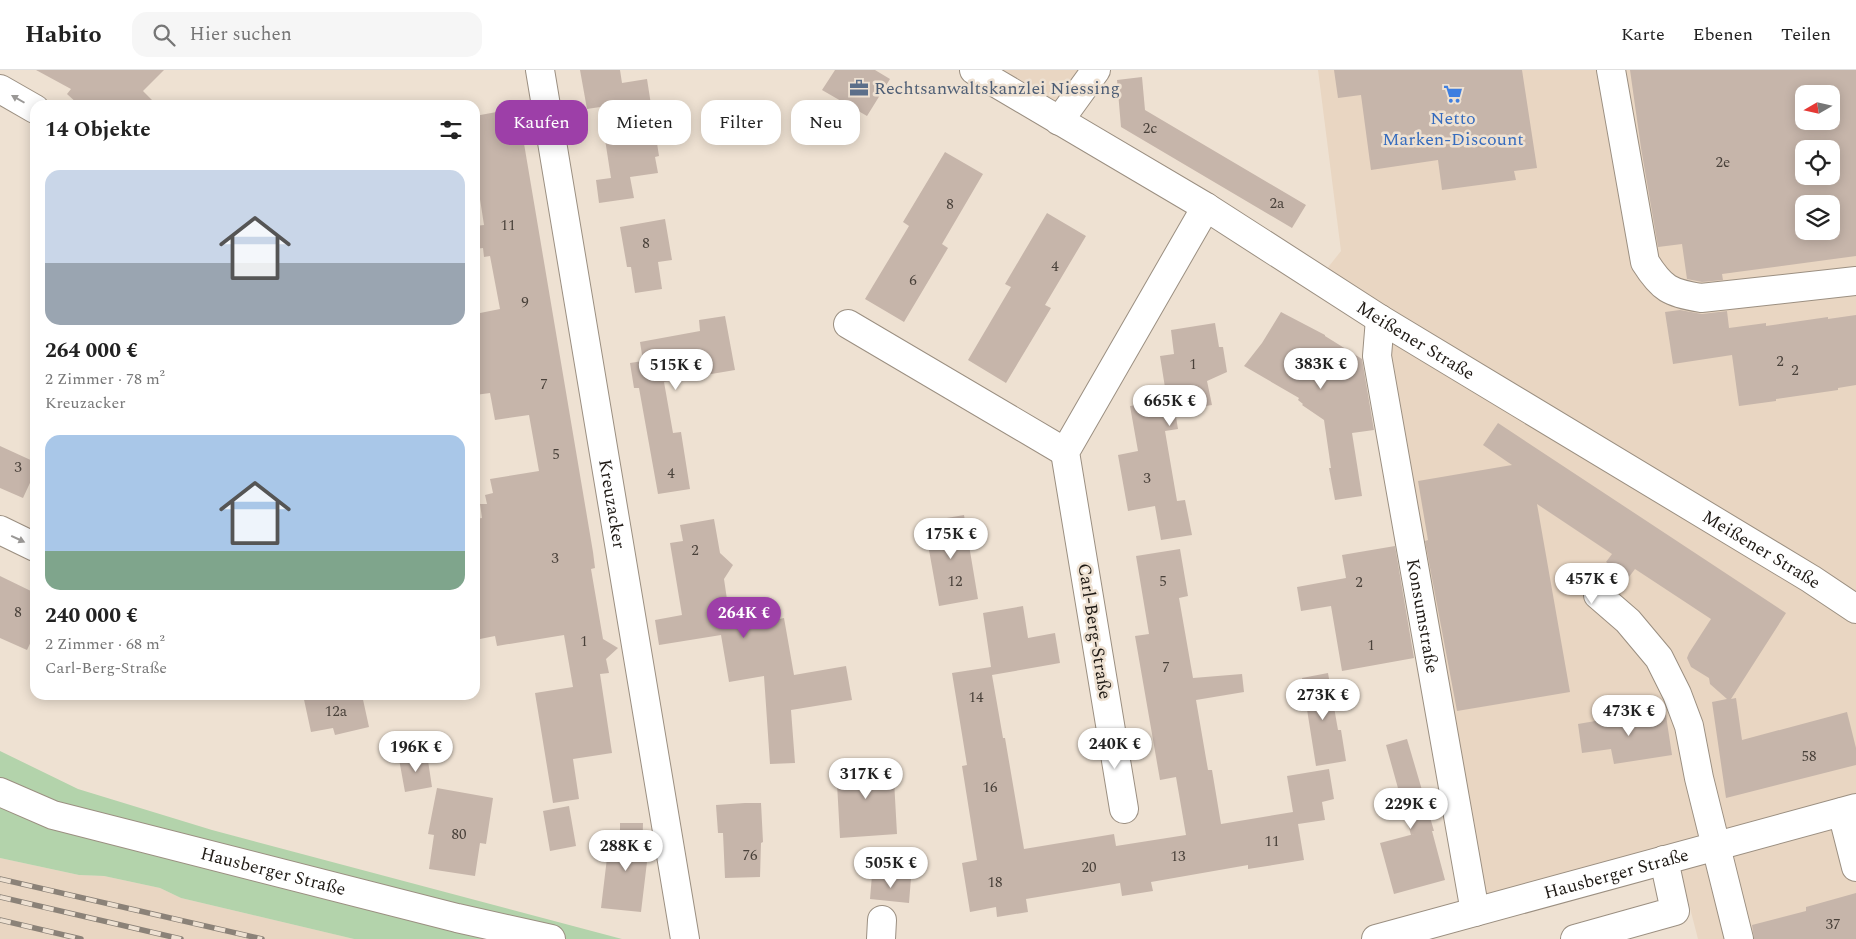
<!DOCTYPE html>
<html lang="de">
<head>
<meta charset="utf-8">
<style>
	body { margin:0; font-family:Spectral,serif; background:#f6f6f6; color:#222; height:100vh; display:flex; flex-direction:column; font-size:19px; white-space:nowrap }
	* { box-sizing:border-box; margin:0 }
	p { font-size:16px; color:#767676 }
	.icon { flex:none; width:28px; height:28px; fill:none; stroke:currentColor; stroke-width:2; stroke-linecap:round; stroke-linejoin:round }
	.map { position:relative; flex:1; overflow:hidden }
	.drawer { position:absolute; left:30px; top:30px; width:450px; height:600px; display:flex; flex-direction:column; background:#fff; border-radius:15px; box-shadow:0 2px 12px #0003 }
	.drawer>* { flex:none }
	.hud { position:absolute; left:495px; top:30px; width:475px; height:45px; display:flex; gap:10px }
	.needle { width:32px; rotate:261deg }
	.controls { position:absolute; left:1795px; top:15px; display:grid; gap:10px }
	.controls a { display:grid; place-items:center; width:45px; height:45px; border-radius:10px; background:#fff; box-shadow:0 2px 12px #0003; font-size:25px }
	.price { position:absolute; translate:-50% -42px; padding:0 11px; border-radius:18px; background:#fff; color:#222; font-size:16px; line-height:32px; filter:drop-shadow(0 1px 2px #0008) }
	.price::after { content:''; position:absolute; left:50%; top:30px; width:15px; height:11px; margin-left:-8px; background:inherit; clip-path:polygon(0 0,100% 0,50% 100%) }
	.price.active { background:#9d3fa8; color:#fff }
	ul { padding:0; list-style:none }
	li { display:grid; align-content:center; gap:10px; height:265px; padding:0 15px }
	li span { display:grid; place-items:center; height:155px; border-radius:15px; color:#555 }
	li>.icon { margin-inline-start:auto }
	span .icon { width:90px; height:90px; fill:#fffc; stroke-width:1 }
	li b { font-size:21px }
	h2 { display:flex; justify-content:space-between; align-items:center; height:60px; padding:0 15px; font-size:21px }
	.pill { padding:0 18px; border-radius:15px; background:#fff; box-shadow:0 2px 12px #0003; font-size:18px; line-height:45px }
	.pill.active { background:#9d3fa8; color:#fff }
	header { display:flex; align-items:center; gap:30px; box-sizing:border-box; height:70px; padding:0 25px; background:#fff; border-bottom:1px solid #e0e0e0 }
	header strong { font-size:24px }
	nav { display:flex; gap:28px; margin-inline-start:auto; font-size:18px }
	.search { width:350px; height:45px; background:#f6f6f6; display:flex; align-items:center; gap:12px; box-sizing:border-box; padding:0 18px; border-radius:15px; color:#767676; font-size:19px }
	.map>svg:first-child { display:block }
	.built { fill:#e9d6c2; fill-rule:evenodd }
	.green { fill:#b3d3ab }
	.building { fill:#c6b5aa; fill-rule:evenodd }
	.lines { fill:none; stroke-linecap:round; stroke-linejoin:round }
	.minor-casing { stroke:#9b8f81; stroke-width:30 }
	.major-casing { stroke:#9b8f81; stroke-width:30 }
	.minor { stroke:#fff; stroke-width:28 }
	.major { stroke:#fff; stroke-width:28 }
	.rail-casing { stroke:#8b8278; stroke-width:5.5 }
	.rail { stroke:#eee1d2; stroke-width:4; stroke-dasharray:11; stroke-linecap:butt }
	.oneway { fill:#9a9896 }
	.labels { text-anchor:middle; stroke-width:5; stroke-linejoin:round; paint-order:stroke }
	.number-label { font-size:15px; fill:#49413a }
	.service-label { font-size:18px; fill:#4e5e75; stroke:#eee1d2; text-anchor:start }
	.shop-label { font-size:18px; fill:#366cbe; stroke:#eee1d2 }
	.street-label { font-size:18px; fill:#1f1a15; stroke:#eee1d2 }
</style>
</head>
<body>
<header>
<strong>Habito</strong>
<div class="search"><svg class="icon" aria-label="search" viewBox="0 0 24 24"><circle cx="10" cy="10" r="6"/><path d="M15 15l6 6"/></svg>Hier suchen</div>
<nav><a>Karte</a><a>Ebenen</a><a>Teilen</a></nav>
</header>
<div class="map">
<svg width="1856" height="869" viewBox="0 0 1856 869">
	<rect width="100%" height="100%" fill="#eee1d2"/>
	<path class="built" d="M983 0H1103L1065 52Z
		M1318 0H1856V869H1698L1676 784 1477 841 1380 249 1322 205 1341 181ZM1804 24H1831V51H1804ZM1804 79H1831V106H1804ZM1804 134H1831V161H1804Z
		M0 788 79 805 104 806 160 818 181 828 354 869H0Z"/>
	<path class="green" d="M0 681 78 719 212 760 622 869H354L181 828 160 818 104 806 79 805 0 788Z"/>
	<path class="building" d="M36 0H164L143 21 157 35H79L67 24 71 19Z
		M580 0H620L622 13 647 9 659 86 655 87 658 103 630 107 634 128 599 133 596 110 611 108 600 37 587 39Z
		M835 0H875L890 9 867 46 822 20Z
		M1334 0H1522L1537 98 1514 101 1516 110 1442 120 1438 90 1371 100 1361 25 1338 28Z
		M1630 0H1856V186L1722 204 1723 210 1702 212 1687 209 1682 174 1658 177 1641 78ZM1804 24H1831V51H1804ZM1804 79H1831V106H1804ZM1804 134H1831V161H1804Z
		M1142 7 1145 40 1306 135 1292 158 1121 57 1117 10Z
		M518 38 593 482 595 498 591 499 603 569 618 578 606 589 609 603 600 604 612 683 573 689 579 729 553 733 535 623 573 617 564 565 497 576 495 566 475 570V449L482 448 480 434H487L485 425 493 423 490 409 539 401 529 345 495 350 490 323 475 325V244L500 239 490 186 484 187 483 178 475 179V156L484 155 475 97V46Z
		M945 82 983 104 942 174 948 178 904 252 865 229 909 156 903 152Z
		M1047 143 1086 166 1045 235 1051 238 1006 313 968 290 1011 217 1005 214Z
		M665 149 672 190 658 192 662 219 635 223 631 197H627L620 157Z
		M1680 240 1702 244 1727 241 1729 258 1766 253V256L1828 247V249L1856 245V315L1838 318V320L1776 329V331L1739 336 1732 285 1673 294 1665 242Z
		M1281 242 1325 265V266L1362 289 1374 360 1352 363 1362 426 1335 430 1329 398H1331L1324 350 1302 335 1303 334 1298 330 1299 328 1244 296 1262 273Z
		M725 246 735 300 664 312 673 363 681 362 690 419 658 424 639 318H634L630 293 643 291 640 272 700 261 699 250Z
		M1215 253 1219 277H1223L1227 302 1207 311 1212 335 1175 341 1178 359 1165 361 1177 431 1185 430 1192 465 1161 470 1155 436 1128 441 1118 385 1138 381 1130 336 1167 330 1160 286 1174 284 1171 260Z
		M1498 353 1786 543 1731 629 1736 628 1742 670 1847 642 1856 678V695L1726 728 1712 632 1727 629 1710 614 1709 608 1691 597 1687 588 1689 583 1711 549 1635 499 1629 507 1606 492 1612 484 1537 434 1570 622 1457 641 1425 471 1428 470 1418 411 1512 395 1483 375Z
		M0 376 35 392V402L23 428 0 418Z
		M964 445 978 529 939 536 924 452Z
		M714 449 720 483 733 495 724 509 730 550 764 544 766 552 784 548 794 605 846 596 852 630 791 640 795 693 770 694 764 606 729 612 721 565 659 575 655 550 682 545 670 473 683 471 680 455Z
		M1395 476 1414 588 1342 601 1331 536 1301 541 1297 517 1346 508 1342 485Z
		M1180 479 1188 526 1179 528 1193 608 1242 604 1244 622 1196 630 1208 700H1212L1221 754 1293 742 1287 706 1329 699 1334 729 1322 732 1325 750 1298 754 1304 790 1248 799V795L1151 812 1153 821 1122 826 1120 813 1026 829 1028 842 997 847 996 837 970 842 962 793 977 790 962 696 967 695 952 603 991 597 983 543 1023 536 1028 568 1055 563 1060 593 992 605 1003 668H1005L1024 779 1114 764 1116 776 1186 765 1176 707 1160 710 1135 566 1149 564 1136 486Z
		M0 506 35 523V563L27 580 0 568Z
		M1328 603 1338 660H1341L1346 691 1316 696 1302 608Z
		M303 625H362L369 657 335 665 333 658 311 662Z
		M1665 639 1672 685 1614 694 1611 679 1582 683 1578 654Z
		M1407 669 1434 761H1432L1445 810 1394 824 1380 773 1414 764 1411 765 1386 675Z
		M427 684 432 717 405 722 399 689Z
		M893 692 897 764 840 768 836 695Z
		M437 718 493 728 486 774 480 773 475 806 429 799 434 765 428 764Z
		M745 733H761L763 772 761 773 760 807 725 808 723 763H718L716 735Z
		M569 736 576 776 550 781 543 741Z
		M620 753H643L642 791 647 792 641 842 601 838 607 788 620 789Z
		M872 805 911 808 909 833 870 829Z
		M1856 823V869H1754L1752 855 1806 841V837Z"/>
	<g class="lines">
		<g class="minor-casing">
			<g id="minor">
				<path id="s1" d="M540 0 685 869"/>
				<path id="s2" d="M974 0 1206 137 1380 249 1811 509 1856 539"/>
				<path d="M1611 0 1645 192C1662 219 1670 223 1701 228L1856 211"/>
				<path d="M0 19 35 39"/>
				<path d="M1059 51 1096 0"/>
				<path id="s3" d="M1380 249 1377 286 1475 842"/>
				<path d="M848 254 1065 382"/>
				<path d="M0 460 35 477"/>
				<path d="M1598 525 1628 551 1659 588 1677 624 1689 656 1699 708 1739 869"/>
				<path d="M1124 739 1065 382 1206 137"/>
				<path d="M1842 742 1856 797"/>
				<path d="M881 869 882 850"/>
				<path d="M1575 869 1675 841 1664 790"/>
			</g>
		</g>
		<g class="major-casing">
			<g id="major">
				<path id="s4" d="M0 722 53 745 457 848 551 869"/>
				<path id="s5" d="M1376 869 1856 738"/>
			</g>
		</g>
		<use href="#minor" class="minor"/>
		<use href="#major" class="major"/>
		<g class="rail-casing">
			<path id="rail" d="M0 809 262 869
				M0 827 181 869
				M0 850 81 869"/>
		</g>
		<use href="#rail" class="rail"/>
	</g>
	<defs><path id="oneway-solid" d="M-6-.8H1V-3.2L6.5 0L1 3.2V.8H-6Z" transform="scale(1.25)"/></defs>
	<g class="oneway">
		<use href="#oneway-solid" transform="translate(18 29) rotate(-150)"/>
		<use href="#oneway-solid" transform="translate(18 469) rotate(25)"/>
	</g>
	<defs>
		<g id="office-bare" transform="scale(1.5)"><path d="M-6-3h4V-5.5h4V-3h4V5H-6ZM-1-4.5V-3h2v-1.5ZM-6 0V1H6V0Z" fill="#5c6f8a" stroke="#eee1d2" stroke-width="2.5" paint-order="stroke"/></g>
		<g id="supermarket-bare" transform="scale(1.5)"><path d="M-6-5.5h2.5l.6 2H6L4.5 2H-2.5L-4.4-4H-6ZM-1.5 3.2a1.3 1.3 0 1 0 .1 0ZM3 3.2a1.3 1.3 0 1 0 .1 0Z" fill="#3f7fe0" stroke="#eee1d2" stroke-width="2.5" paint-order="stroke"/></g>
	</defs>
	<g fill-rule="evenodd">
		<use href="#office-bare" x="859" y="18"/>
		<use href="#supermarket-bare" x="1453" y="24"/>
	</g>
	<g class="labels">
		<g class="number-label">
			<text x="1150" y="63">2c</text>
			<text x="1723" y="97">2e</text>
			<text x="1277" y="138">2a</text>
			<text x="950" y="139">8</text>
			<text x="508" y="160">11</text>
			<text x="646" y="178">8</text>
			<text x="1055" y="201">4</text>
			<text x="913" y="215">6</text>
			<text x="525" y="237">9</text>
			<text x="1780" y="296">2</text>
			<text x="1193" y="299">1</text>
			<text x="1795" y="305">2</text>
			<text x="544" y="319">7</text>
			<text x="556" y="389">5</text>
			<text x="18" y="402">3</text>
			<text x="671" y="408">4</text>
			<text x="1147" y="413">3</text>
			<text x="695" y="485">2</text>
			<text x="555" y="493">3</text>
			<text x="955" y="516">12</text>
			<text x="1163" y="516">5</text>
			<text x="1359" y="517">2</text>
			<text x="18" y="547">8</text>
			<text x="584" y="576">1</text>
			<text x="1371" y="580">1</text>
			<text x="1166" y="602">7</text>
			<text x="976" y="632">14</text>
			<text x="336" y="646">12a</text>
			<text x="1809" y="691">58</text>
			<text x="990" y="722">16</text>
			<text x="459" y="769">80</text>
			<text x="1272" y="776">11</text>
			<text x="750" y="790">76</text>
			<text x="1178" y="791">13</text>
			<text x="1089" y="802">20</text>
			<text x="995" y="817">18</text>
			<text x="1833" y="859">37</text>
		</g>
		<g class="service-label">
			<text x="874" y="24">Rechtsanwaltskanzlei Niessing</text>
		</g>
		<g class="shop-label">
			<text x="1453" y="54">Netto<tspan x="1453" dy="21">Marken-Discount</tspan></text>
		</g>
		<g class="street-label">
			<text dy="6" stroke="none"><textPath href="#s2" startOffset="518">Meißener Straße</textPath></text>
			<text dy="6" stroke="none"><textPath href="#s1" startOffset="440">Kreuzacker</textPath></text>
			<text dy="6" stroke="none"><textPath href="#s2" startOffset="922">Meißener Straße</textPath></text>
			<text dy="6" stroke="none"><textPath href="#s3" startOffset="301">Konsumstraße</textPath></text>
			<text transform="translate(1095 561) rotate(81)" y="6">Carl-Berg-Straße</text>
			<text dy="6" stroke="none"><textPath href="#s4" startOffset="285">Hausberger Straße</textPath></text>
			<text dy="6" stroke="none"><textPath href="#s5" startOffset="249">Hausberger Straße</textPath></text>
		</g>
	</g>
</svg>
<div class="controls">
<a><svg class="needle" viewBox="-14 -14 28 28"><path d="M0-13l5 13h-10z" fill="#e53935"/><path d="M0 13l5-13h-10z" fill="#767676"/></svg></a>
<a><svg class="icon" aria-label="locate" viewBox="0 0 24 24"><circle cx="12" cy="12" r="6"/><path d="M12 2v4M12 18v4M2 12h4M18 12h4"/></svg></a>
<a><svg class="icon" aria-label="layers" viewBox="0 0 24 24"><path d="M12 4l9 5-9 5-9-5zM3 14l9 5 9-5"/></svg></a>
</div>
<b class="price" style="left:1321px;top:320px">383K €</b>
<b class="price" style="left:676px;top:321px">515K €</b>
<b class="price" style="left:1170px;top:357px">665K €</b>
<b class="price" style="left:951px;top:490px">175K €</b>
<b class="price" style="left:1592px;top:535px">457K €</b>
<b class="price active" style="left:744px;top:569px">264K €</b>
<b class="price" style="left:1323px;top:651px">273K €</b>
<b class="price" style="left:1629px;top:667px">473K €</b>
<b class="price" style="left:1115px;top:700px">240K €</b>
<b class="price" style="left:416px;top:703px">196K €</b>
<b class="price" style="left:866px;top:730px">317K €</b>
<b class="price" style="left:1411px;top:760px">229K €</b>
<b class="price" style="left:626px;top:802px">288K €</b>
<b class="price" style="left:891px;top:819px">505K €</b>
<div class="hud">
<a class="pill active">Kaufen</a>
<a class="pill">Mieten</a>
<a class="pill">Filter</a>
<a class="pill">Neu</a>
</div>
<section class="drawer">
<h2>14 Objekte<svg class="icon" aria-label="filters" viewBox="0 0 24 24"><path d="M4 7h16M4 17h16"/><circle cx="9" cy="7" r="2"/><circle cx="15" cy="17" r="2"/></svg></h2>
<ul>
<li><span style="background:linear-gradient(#c9d6e8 60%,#9aa5b1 0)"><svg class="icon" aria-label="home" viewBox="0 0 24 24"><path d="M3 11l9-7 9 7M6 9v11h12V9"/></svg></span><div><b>264 000 €</b><p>2 Zimmer · 78 m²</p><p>Kreuzacker</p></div></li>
<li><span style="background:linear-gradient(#a9c7e8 75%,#7fa58c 0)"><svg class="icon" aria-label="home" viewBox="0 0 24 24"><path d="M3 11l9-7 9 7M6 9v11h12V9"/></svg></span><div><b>240 000 €</b><p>2 Zimmer · 68 m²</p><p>Carl-Berg-Straße</p></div></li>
</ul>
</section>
</div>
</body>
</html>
